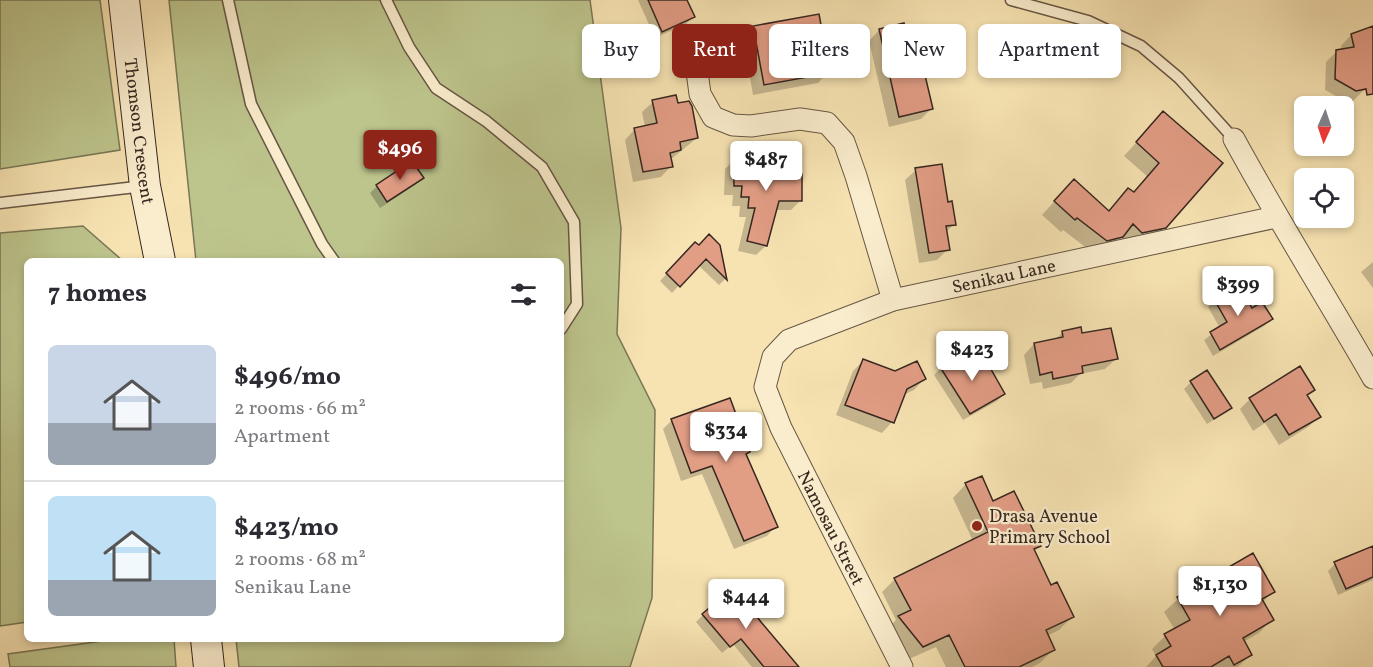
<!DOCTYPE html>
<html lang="en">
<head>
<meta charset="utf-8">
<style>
	body { margin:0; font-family:Vollkorn,serif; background:#f7f7f7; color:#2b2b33; height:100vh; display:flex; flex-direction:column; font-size:22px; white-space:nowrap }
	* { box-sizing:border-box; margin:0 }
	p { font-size:20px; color:#7c7c81 }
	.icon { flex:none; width:33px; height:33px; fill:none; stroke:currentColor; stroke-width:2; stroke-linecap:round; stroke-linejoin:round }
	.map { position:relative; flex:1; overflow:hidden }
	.panel { position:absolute; left:24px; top:258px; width:540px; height:384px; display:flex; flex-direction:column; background:#fff; border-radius:9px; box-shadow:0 3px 9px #0003 }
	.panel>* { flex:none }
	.guide { position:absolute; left:582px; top:24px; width:570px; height:54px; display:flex; gap:12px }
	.needle { width:39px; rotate:183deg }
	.fabs { position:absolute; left:1294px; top:96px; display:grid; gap:12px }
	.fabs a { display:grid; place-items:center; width:60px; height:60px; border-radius:9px; background:#fff; box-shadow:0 3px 9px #0003; font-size:30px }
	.price { position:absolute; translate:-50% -51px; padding:0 14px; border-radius:6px; background:#fff; color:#222; font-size:20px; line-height:39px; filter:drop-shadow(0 2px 3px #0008) }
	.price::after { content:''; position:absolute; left:50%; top:36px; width:18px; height:14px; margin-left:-9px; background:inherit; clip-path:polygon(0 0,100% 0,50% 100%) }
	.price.current { background:#8f2418; color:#fff }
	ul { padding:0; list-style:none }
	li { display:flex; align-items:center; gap:18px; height:150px; padding:0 24px }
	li+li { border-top:2px solid #e1e1e2 }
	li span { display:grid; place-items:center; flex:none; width:168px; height:120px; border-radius:9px; color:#555 }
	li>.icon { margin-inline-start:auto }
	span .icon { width:72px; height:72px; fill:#fffc; stroke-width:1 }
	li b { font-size:26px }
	h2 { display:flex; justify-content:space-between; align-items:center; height:72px; padding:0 24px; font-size:26px }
	.pill { padding:0 21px; border-radius:9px; background:#fff; box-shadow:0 3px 9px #0003; font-size:21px; line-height:54px }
	.pill.current { background:#8f2418; color:#fff }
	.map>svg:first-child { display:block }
	.green { fill:#bdc48c; stroke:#7a7656; stroke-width:1.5 }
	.shadow { fill:#0003 }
	.building { fill:#e29d85; stroke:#372720; stroke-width:1.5 }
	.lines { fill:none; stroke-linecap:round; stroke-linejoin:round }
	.service-casing { stroke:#675644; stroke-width:13 }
	.minor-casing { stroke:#675644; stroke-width:23 }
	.secondary-casing { stroke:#372720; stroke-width:32 }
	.service { stroke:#faedcd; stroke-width:10 }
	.minor { stroke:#faedcd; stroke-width:21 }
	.secondary { stroke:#faedcd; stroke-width:30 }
	.poi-dot { fill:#8f2418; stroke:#faedcd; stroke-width:2 }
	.labels { text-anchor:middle; stroke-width:4.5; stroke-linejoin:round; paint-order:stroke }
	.street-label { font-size:18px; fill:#372720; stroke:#faedcd }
	.poi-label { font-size:18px; fill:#372720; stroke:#faedcd; text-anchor:start }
</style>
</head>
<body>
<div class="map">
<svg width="1373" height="667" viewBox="0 0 1373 667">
	<rect width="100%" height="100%" fill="#f7e3b2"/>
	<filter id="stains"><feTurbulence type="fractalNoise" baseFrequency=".00333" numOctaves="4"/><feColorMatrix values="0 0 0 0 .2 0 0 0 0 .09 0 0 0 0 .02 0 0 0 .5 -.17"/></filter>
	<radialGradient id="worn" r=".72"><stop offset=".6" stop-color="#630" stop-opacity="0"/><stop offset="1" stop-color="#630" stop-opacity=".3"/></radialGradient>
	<path class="green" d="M0 0H100L120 150 0 169Z
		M169 0H590L621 228 617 334 655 410 652 598 630 667H239L236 639H561V261H196Z
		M83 226 123 261H27V622L0 626V233Z
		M117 639H174L176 667H10L8 654Z"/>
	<path class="shadow" d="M638 0H686L693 17 686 24 655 38Z
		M754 28 828 72 818 83 753 95 743 38Z
		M1373 28V69L1367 71 1364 90 1353 101H1345L1325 90 1326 62 1337 51H1342L1341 46 1351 35Z
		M879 30 932 108 921 119 889 127 869 41Z
		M653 102 676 105 697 138 670 160 671 166 661 177 633 182 625 140 635 129 645 127 642 112Z
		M1163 113 1165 227 1151 240 1129 245 1120 237 1108 249 1093 253 1063 230 1061 232 1042 215 1061 194 1108 212 1128 190 1133 193 1148 177 1124 156Z
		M735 159 757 163 787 175 800 201 791 210H775L766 246 756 255 738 251 746 217H739L740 206H732L733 195H724L725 169Z
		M916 170 947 203 954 224 945 233 948 249 937 260 919 263 905 180Z
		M422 178 415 185 380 208 370 193 377 186Z
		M718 245 725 279 719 285 698 265 672 293 660 281 688 251 698 247Z
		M1373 262V288L1361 272Z
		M1238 287 1252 310 1271 319 1264 326 1213 356 1204 340 1220 328 1208 307 1215 300Z
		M1063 332 1081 335 1116 359 1105 369 1080 374 1071 383 1043 389 1042 382 1030 384 1024 355 1034 344 1055 340Z
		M863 361 895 373 924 379 914 390 903 395 892 422 882 433 836 415 853 371Z
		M941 368 981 370 1004 394 997 401 963 420 934 375Z
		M1191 382 1230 407 1223 414 1207 424 1184 389Z
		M1313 390 1306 397 1319 417 1308 427 1279 445 1265 423 1253 431 1240 409 1250 399Z
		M672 420 748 452 745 455 776 526 767 536 734 549 702 474 681 481 663 429Z
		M966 484 993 503 1039 546 1034 551 1050 587 1072 617 1059 630 1047 636 1053 650 1040 663 1032 667H946L936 647 909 659 886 630 896 620 882 592 895 579 973 541 953 498Z
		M1373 548V580L1338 595 1328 571 1335 564Z
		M1252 555 1273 592 1262 602 1272 619 1259 633 1243 642 1251 654 1238 667H1146L1156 656 1152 649 1165 636 1175 630 1164 612 1178 599Z
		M703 615 788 667H752L733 644 722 653 696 622Z"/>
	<path class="building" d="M648 0H687L695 17 662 32Z
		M819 14 830 73 764 85 753 26Z
		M904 23 909 42 916 40 919 50 933 109 899 117 879 29Z
		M1373 26V94L1367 95 1366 89 1356 91 1335 79 1336 50 1354 47 1351 34Z
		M676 95 678 103 689 101 692 106 698 138 680 142 681 150 670 153 673 167 643 172 634 128 657 123 652 100Z
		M1163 111 1223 163 1166 228 1142 233 1133 224 1123 237 1107 241 1077 218 1075 220 1054 201 1074 179 1109 211 1128 188 1134 192 1159 163 1136 142Z
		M734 157 759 158V161L789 162V174H802V201H779L767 246 747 241 755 208H748L749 197H741L742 186H734Z
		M412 161 424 178 387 202 376 185Z
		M942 164 948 202 952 201 956 225 946 226 950 250 929 253 915 168Z
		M709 234 720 245 727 280 706 259 680 287 666 273 695 242 699 245Z
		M1239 285 1252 308 1262 302 1273 319 1220 350 1210 332 1227 322 1214 299Z
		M1081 327 1082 333 1111 328 1118 359 1082 366 1083 373 1053 379 1052 372 1040 375 1034 343 1063 337 1062 331Z
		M969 349 981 368 988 364 1005 394 970 414 940 367Z
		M863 359 895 371 917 361 926 379 907 389 894 423 845 405Z
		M1300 366 1315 390 1307 395 1321 417 1289 435 1276 414 1264 422 1249 398Z
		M1207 370 1232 408 1214 419 1190 381Z
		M730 398 750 452 746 454 778 527 744 541 712 466 691 473 671 419Z
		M982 476 993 501 1014 491 1041 546 1034 549 1051 585 1057 582 1074 617 1046 630 1055 650 1019 667H965L949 635 923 647 898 616 911 610 894 578 988 532 965 483Z
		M1373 546V577L1346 589 1334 562Z
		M1253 553 1275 592 1262 599 1274 620 1243 638 1252 655 1234 665 1229 656 1211 667H1163L1156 655 1171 646 1164 634 1190 620 1177 597Z
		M734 587 761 622 799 667H764L741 639 730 647 702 614Z"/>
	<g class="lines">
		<g class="service-casing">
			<path id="service" d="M228 0 251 104 322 244 334 261
				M386 0 409 47 436 88 486 121 542 167 574 222 577 304 561 329
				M1011 0 1088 21 1141 46 1179 78 1234 139
				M0 203 144 186"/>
		</g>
		<g class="minor-casing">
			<g id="minor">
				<path d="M693 41 700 94 713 117 733 125 751 126 800 119 827 123 844 142 856 176 893 300"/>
				<path d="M1234 139C1278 220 1327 298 1373 378"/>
				<path id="s1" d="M902 667 781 428 765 387 773 357 789 340 893 300 1276 217"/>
			</g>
		</g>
		<g class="secondary-casing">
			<g id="secondary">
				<path id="s2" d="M124 0 145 186 160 261"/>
				<path d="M206 639 209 667"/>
			</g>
		</g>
		<use href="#service" class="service"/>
		<use href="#minor" class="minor"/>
		<use href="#secondary" class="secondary"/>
	</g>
	<circle class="poi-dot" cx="977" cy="526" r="6"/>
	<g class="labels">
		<g class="street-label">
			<text dy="6" stroke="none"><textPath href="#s2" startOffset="132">Thomson Crescent</textPath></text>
			<text dy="6" stroke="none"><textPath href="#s1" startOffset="591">Senikau Lane</textPath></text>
			<text transform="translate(831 528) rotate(63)" y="6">Namosau Street</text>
		</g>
		<g class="poi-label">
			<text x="989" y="522">Drasa Avenue<tspan x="989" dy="21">Primary School</tspan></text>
		</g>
	</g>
	<rect width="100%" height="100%" filter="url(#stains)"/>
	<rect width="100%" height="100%" fill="url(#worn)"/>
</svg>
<div class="fabs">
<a><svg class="needle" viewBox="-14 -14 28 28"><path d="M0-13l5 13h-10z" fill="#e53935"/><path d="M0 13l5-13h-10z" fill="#7c7c81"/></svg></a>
<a><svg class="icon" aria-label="locate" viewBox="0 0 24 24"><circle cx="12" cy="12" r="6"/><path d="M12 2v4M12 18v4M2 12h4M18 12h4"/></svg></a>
</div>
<b class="price current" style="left:400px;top:181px">$496</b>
<b class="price" style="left:766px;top:192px">$487</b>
<b class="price" style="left:1238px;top:317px">$399</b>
<b class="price" style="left:972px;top:382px">$423</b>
<b class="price" style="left:726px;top:463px">$334</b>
<b class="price" style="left:1220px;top:617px">$1,130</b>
<b class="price" style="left:746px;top:630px">$444</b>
<div class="guide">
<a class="pill">Buy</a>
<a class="pill current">Rent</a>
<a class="pill">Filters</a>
<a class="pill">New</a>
<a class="pill">Apartment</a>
</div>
<section class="panel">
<h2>7 homes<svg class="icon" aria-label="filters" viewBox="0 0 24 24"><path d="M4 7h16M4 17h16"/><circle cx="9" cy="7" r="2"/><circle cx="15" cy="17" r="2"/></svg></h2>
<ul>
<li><span style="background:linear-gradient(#c9d6e8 65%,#9aa5b1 0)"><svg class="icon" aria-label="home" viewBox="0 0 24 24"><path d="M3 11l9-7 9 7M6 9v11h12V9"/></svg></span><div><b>$496/mo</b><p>2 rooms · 66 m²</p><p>Apartment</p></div></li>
<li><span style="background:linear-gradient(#bfe0f5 70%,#9aa5b1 0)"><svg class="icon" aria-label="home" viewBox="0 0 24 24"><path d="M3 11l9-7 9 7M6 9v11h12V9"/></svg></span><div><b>$423/mo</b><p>2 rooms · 68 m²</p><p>Senikau Lane</p></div></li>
</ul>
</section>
</div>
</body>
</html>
